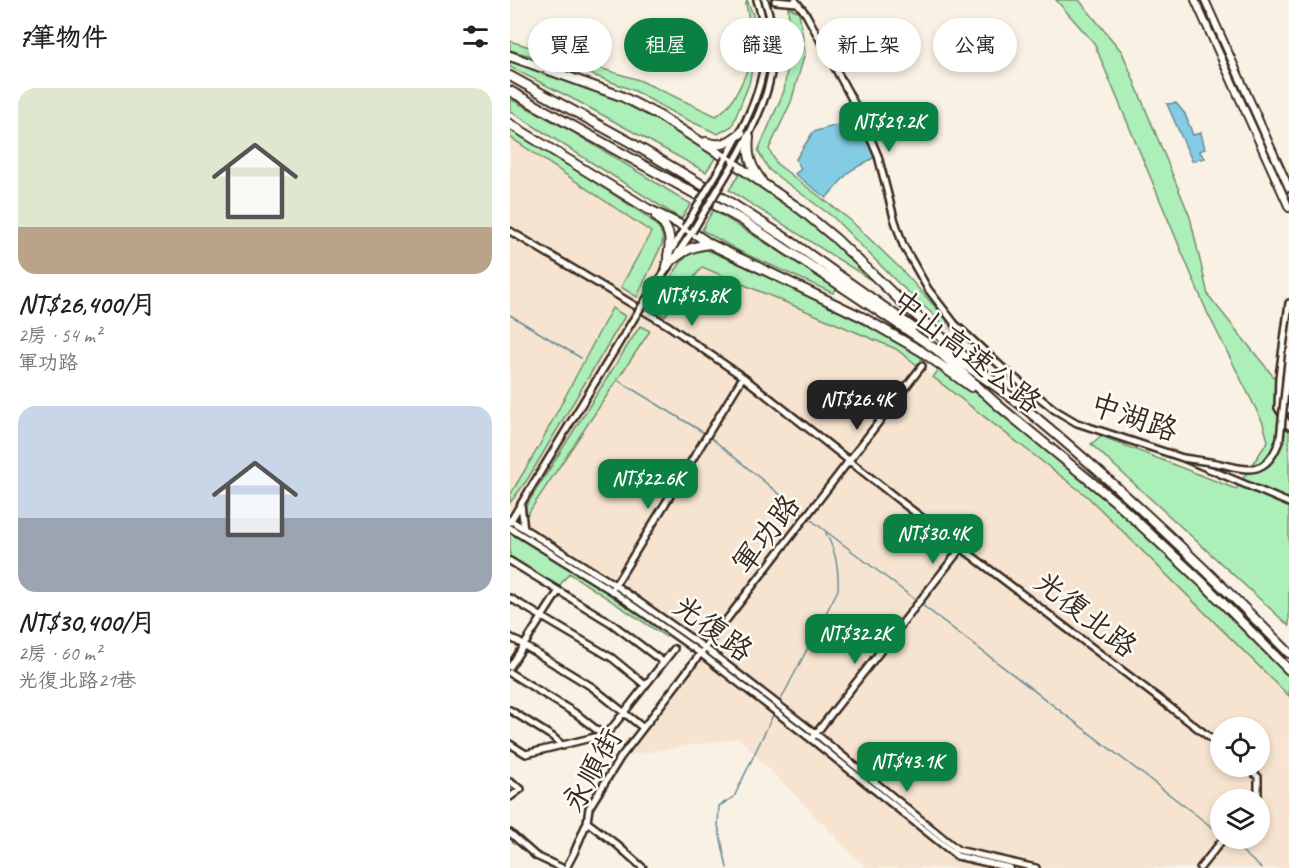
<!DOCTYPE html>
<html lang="zh-TW">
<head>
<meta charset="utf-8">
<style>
	body { margin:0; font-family:Caveat,"LXGW WenKai TC",sans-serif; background:#f2f2f2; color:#202124; height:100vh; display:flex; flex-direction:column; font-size:22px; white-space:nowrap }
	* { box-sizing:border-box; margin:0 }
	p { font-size:20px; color:#757577 }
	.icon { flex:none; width:33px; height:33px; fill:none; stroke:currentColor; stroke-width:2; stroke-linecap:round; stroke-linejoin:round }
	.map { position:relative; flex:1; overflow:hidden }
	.details { display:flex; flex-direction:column; background:#fff; width:510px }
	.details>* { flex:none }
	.top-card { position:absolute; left:18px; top:18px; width:570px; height:54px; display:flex; gap:12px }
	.tools { position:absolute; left:700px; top:717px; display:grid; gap:12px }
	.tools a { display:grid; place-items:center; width:60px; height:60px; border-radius:50%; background:#fff; box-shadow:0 3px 9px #0003; font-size:30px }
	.price { position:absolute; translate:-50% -51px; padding:0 14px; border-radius:12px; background:#0b8043; color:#fff; font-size:20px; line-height:39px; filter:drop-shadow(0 2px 3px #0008) }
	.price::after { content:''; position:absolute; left:50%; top:36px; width:18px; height:14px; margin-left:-9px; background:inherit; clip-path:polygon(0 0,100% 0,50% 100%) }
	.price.current { background:#222; color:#fff }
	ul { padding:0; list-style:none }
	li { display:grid; align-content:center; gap:12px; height:318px; padding:0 18px }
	li span { display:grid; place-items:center; height:186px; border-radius:18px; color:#555 }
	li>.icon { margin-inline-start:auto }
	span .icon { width:108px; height:108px; fill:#fffc; stroke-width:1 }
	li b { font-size:26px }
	h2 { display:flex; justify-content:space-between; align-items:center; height:72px; padding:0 18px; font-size:26px }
	.pill { padding:0 21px; border-radius:27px; background:#fff; box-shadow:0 3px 9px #0003; font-size:21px; line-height:54px }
	.pill.current { background:#0b8043; color:#fff }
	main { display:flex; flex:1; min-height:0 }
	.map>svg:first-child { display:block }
	.built { fill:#f7e4d0; fill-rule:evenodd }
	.green { fill:#acefb9; stroke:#748c6c; stroke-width:1.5 }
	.water { fill:#84cce4; stroke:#678b95; stroke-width:1.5 }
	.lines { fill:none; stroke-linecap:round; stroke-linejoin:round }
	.stream { stroke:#678b95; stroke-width:1.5 }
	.minor-tunnel { stroke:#d4c9bd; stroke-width:5; stroke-dasharray:5 2.5; stroke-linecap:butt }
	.minor-casing { stroke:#3b2a1e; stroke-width:10 }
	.major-casing { stroke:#3b2a1e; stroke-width:10 }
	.highway-casing { stroke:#3b2a1e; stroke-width:12 }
	.minor { stroke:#fdfcf7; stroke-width:5 }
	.major { stroke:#fdfcf7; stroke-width:6 }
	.highway { stroke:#fdfcf7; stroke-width:8 }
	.minor-bridge-casing { stroke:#3b2a1e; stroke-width:10; stroke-linecap:butt }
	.minor-bridge { stroke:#fdfcf7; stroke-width:5 }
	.labels { text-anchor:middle; stroke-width:5; stroke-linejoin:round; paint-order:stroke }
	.street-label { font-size:30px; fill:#3b2a1e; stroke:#fdfcf7 }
</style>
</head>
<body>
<main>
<section class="details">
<h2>7筆物件<svg class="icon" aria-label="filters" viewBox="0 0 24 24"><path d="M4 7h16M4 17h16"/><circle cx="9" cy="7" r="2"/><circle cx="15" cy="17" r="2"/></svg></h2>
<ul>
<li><span style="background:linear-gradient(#dfe7d0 75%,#b9a48a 0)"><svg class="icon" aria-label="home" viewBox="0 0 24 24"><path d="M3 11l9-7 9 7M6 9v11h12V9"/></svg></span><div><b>NT$26,400/月</b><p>2房 · 54 m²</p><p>軍功路</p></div></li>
<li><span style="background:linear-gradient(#c9d6e8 60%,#9aa5b1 0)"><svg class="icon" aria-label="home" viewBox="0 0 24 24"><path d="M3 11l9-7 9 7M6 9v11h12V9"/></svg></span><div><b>NT$30,400/月</b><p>2房 · 60 m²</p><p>光復北路21巷</p></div></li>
</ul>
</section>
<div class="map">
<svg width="779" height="868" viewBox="0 0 779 868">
	<rect width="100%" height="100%" fill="#faf1e5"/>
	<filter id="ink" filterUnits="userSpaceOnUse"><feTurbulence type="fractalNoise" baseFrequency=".0167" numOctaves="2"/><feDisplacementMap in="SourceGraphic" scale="12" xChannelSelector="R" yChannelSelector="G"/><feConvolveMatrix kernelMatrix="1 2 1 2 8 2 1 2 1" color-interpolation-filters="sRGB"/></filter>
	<g filter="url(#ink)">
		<path class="built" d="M0 137 192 267 386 349 578 497 779 696V868H356L229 738 107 757 191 649 103 586 0 522ZM711 728H750V766H711ZM711 800H750V838H711Z"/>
		<path class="green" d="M237 0 245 20 247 45 239 84 222 126 208 134 169 116 125 91 70 70 0 50V41L129 80 206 116C225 105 241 68 242 46 243 33 238 17 236 4Z
			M546 0H569L612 52 680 217 698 295 779 396V626L581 444 591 436 726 489 758 441 753 423 697 312 584 43Z
			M278 7 289 12 295 53 281 102 259 149 267 164 339 219 390 268 437 320V327L387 282 323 217 259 170 248 151 274 91 281 40Z
			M0 60 108 97 151 120 206 157 196 172 67 101 0 67Z
			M0 99 61 131 181 204 171 219 0 111Z
			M0 127 135 215C145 224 155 231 152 244L127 297 111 287 141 232 0 137Z
			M230 173C272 201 332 238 361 280L219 190Z
			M203 210 327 288 323 293 229 251 192 230Z
			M184 248 195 249C268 282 347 311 413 358L407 365 386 349 192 267 155 316 140 308 170 264Z
			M102 308 115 316 17 480 0 503V495L28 448Z
			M130 326 140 331 15 518 16 506Z
			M430 368 513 426 606 503 779 675V696L578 497 423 377Z
			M0 529 101 592 158 633 156 637 59 573 47 589 0 559Z"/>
		<path class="water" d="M666 103 675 114 683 135 691 133 695 149 689 151 695 158 682 161 657 104Z
			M341 121 352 126 366 153 365 157 340 171 316 198 285 174 291 169 286 159 303 132Z"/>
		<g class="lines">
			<path class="stream" d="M0 315 71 358
				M109 381 196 434
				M200 437 296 516 711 834
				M266 709 328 590C329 568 326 553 316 533
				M717 838 751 868
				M217 868 208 825 209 806 224 797 264 713"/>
			<path class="minor-tunnel" d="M412 366 445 324"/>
			<g class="minor-casing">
				<path id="minor" d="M285 0 296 14 351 116 368 156 384 218 393 245 418 289 445 324 496 371 545 410 567 423 673 458 779 503
					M265 1 287 3
					M216 158C245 107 268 60 247 0
					M223 164C254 110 276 62 255 0
					M0 231 159 326 233 377 394 504 711 746
					M155 268 158 256 175 227
					M135 301 182 232
					M779 303 769 377 768 408 779 426
					M779 405V410
					M11 504 14 529
					M0 520 105 585 195 648 306 734 448 850 526 868
					M0 522 123 320
					M0 528 102 591 190 653 301 739 447 856 500 868
					M0 561 101 623 153 662
					M104 587 233 377
					M0 598 102 658 135 685
					M0 637 82 687 132 727
					M0 667 48 592
					M0 673 68 715 93 735
					M0 710 43 737 53 746
					M304 736 452 547
					M0 744 16 754 93 735 101 729 164 649
					M737 766 748 777V794L744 800
					M0 782 11 789 0 797
					M77 822 106 844 133 868
					M0 833 26 856 52 868
					M56 868 64 853 77 822 79 808 110 758 412 366
					M690 868 714 838"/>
			</g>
			<g class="major-casing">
				<path id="major" d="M685 0 779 208
					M695 0 779 188"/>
			</g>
			<g class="highway-casing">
				<path id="highway" d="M0 56 111 96 150 116 216 158 290 209 325 238 401 311 481 379
					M0 76 118 141 199 189 279 240 402 327
					M0 91 232 220 427 350 489 406 606 502 693 583 779 670
					M0 124 138 209 175 227 200 244 352 317 411 351 461 387
					M239 137C237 155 240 165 251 180
					M196 142C212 148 219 142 231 133
					M146 216C159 228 162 238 158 256
					M164 259C176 249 184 246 200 244
					M431 348C459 368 489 387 516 409 608 485 695 568 779 653"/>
			</g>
			<use href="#minor" class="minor"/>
			<use href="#major" class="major"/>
			<use href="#highway" class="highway"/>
			<g class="minor-bridge-casing">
				<path id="minor-bridge" d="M175 227 216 158
					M182 232 223 164
					M123 320 135 301
					M673 458C684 460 695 461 706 463 739 471 757 477 770 439L779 352"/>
			</g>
			<use href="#minor-bridge" class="minor-bridge"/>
		</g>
	</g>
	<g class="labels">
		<g class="street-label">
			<text transform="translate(457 351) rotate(38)" y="10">中山高速公路</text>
			<text transform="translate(624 417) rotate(19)" y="10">中湖路</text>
			<text transform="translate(256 534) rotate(-53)" y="10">軍功路</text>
			<text transform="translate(576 614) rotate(38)" y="10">光復北路</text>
			<text transform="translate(203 628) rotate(36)" y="10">光復路</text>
			<text transform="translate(82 770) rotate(-61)" y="10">永順街</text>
		</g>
	</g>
</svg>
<div class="tools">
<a><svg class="icon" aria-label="locate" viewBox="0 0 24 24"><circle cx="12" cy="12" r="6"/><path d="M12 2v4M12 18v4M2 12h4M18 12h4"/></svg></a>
<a><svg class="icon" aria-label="layers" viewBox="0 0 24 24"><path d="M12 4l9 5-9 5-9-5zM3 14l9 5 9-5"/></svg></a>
</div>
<b class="price" style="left:379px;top:153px">NT$29.2K</b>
<b class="price" style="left:182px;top:327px">NT$45.8K</b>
<b class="price current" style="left:347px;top:431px">NT$26.4K</b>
<b class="price" style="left:138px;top:510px">NT$22.6K</b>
<b class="price" style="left:423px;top:565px">NT$30.4K</b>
<b class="price" style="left:345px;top:665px">NT$32.2K</b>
<b class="price" style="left:397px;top:793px">NT$43.1K</b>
<div class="top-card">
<a class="pill">買屋</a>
<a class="pill current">租屋</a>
<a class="pill">篩選</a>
<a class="pill">新上架</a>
<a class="pill">公寓</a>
</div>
</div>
</main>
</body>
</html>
